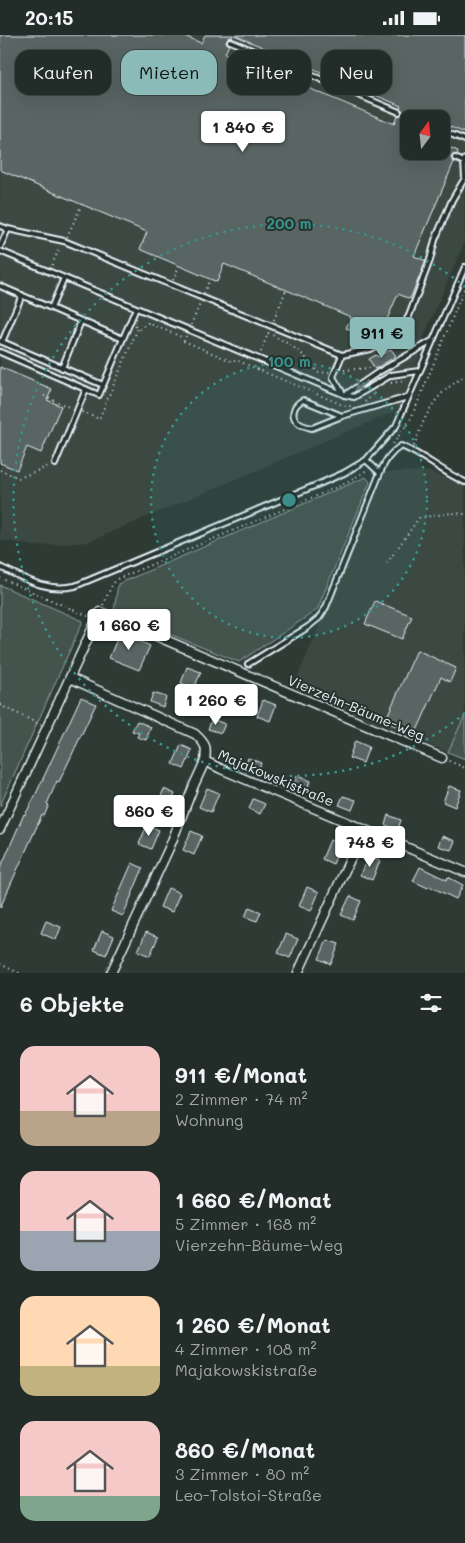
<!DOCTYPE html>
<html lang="de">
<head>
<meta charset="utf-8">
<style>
	body { margin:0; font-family:Mali,sans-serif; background:#2e3834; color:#f1f3f6; height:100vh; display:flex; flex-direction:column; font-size:19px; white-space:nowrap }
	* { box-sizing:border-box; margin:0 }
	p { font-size:16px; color:#a2a7a8 }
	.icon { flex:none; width:28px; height:28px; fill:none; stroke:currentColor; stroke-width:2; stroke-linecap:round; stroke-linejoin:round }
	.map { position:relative; height:938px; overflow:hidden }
	.panel { display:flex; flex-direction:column; background:#222c28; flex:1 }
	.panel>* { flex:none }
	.guide { position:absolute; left:15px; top:15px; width:435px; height:45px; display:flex; gap:10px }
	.needle { width:32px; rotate:15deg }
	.controls { position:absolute; left:400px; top:75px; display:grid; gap:10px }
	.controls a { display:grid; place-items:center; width:50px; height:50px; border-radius:10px; background:#222c28; box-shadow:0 5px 20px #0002,0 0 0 1px #3f4845; font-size:25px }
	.price { position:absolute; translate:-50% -42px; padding:0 11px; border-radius:5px; background:#fff; color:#222; font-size:16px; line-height:32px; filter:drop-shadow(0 1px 2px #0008) }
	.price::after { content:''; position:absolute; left:50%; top:30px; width:15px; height:11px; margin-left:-8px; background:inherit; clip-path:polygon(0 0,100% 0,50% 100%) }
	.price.on { background:#8bbbb9; color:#111 }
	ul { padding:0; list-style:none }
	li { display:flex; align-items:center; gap:15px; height:125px; padding:0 20px }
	li span { display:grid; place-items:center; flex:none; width:140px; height:100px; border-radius:15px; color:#555 }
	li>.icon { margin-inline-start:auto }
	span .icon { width:60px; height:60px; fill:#fffc; stroke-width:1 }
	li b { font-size:21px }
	h2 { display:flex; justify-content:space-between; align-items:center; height:60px; padding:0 20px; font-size:21px }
	.chip { padding:0 18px; border-radius:15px; background:#222c28; box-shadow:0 5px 20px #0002,0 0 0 1px #3f4845; font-size:18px; line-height:45px }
	.chip.on { background:#8bbbb9; color:#111 }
	.status { display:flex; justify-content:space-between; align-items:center; height:35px; padding:0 25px; background:#222c28; direction:ltr }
	.status svg { height:14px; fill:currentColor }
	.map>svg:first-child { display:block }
	.built { fill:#3b4843; fill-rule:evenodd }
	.green { fill:#45524e; stroke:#96a2a3 }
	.building { fill:#596563; stroke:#e8f1f8 }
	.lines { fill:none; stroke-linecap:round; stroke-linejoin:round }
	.service-casing { stroke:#e8f1f8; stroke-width:8 }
	.minor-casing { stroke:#e8f1f8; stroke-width:11 }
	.path { stroke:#e8f1f8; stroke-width:2; stroke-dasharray:1 4; stroke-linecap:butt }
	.service { stroke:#26332d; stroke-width:4 }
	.minor { stroke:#26332d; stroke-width:8 }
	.oneway { stroke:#6a7674 }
	.ring { fill:none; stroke:#3a8f8a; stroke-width:2.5; stroke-dasharray:2.5 5 }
	.labels { text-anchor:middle; stroke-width:4; stroke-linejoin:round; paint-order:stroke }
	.street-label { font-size:14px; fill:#e8f1f8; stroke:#26332d }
	.centre { fill:#3a8f8a; stroke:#26332d; stroke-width:2.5 }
	.ring-label { font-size:15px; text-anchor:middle; font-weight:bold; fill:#3a8f8a; stroke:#26332d; stroke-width:4; stroke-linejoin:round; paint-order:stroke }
</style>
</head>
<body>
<div class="status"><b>20:15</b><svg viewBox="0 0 49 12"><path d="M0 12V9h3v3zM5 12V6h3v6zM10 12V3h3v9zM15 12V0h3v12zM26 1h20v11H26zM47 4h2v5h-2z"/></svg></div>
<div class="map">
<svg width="465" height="938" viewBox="0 0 465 938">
	<rect width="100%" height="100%" fill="#2e3b35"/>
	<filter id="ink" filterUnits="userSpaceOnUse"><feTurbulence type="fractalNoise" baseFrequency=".02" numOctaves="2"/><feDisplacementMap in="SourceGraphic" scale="10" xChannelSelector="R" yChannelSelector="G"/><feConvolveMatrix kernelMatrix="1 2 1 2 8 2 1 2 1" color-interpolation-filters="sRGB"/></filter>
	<g filter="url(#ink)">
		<path class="built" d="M0 0H465V206L423 303V313L398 375 88 507 34 511 0 505ZM409 84H441V116H409Z
			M428 436 465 451V681L449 718 293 652 386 437Z"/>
		<path class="green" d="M366 442 370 447 317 575 239 627 114 577 118 549Z
			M0 550 83 586 0 771Z
			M465 680V724L448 717Z"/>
		<path class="building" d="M0 0H182L201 8 205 0H233L232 3 227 4 226 7 229 10 225 18 394 89 397 80 402 79 403 76 400 73 401 71 234 0H465V98L441 88V84H432L424 80 423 84H409V116H441V109L458 116 457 120H453L451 122 454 127 414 221 426 226 410 264 398 259 382 296 372 291 367 302 346 293 351 282 224 229 217 247 140 214 147 197 0 135Z
			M391 314 396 321 375 334 369 324 376 320 378 322Z
			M0 332 52 354 47 365 61 371 41 418 27 412 17 435 0 428Z
			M375 566 412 581 402 604 365 589Z
			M120 597 150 611 139 635 109 623Z
			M417 615 456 633 450 647 441 642 415 700 385 686Z
			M187 632 201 637 194 653 181 648Z
			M153 658 166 662 163 672 150 667Z
			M81 662 96 669 59 747 57 746 47 769 49 770 44 781 42 780 0 873V834L24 779 25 780 34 763Z
			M263 665 276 670 270 686 257 681Z
			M212 684 225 689 221 698 208 694Z
			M137 686 151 692 146 705 137 702 139 698 132 696Z
			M355 706 369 712 363 728 349 723Z
			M181 710 192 715 184 734 173 729Z
			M248 723 261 728 258 737 245 732Z
			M297 741 310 746 307 755 294 751Z
			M449 751 461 755 455 772 443 767Z
			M207 753 219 758 211 777 199 772Z
			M164 754 175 759 167 778 156 773Z
			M343 761 356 765 352 775 339 770Z
			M253 764 265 769 260 779 249 774Z
			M388 780 401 785 398 794 385 790Z
			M147 790 159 795 151 814 139 809Z
			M191 796 202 801 194 820 183 815Z
			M442 801 455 806 451 815 438 811Z
			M330 805 341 810 333 829 322 824Z
			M368 821 380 826 372 845 360 840Z
			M132 828 143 833 123 881 111 876Z
			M420 832 447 845 448 842 463 850 456 864 429 851 428 853 413 846Z
			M307 852 319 857 311 876 299 871Z
			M168 853 180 858 172 877 160 872Z
			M350 861 361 866 353 885 341 880Z
			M249 872 261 877 257 886 245 882Z
			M46 886 61 892 56 905 41 898Z
			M102 896 114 901 106 920 94 915Z
			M146 897 158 902 150 921 138 916Z
			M286 899 298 904 290 923 278 918Z
			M327 905 339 909 331 929 319 924Z"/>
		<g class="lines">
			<g class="service-casing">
				<path id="service" d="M230 6 399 77
					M441 95 465 105
					M455 123 464 127
					M0 191 8 194 64 206 342 320 370 314 387 306 398 298 409 281 430 225 435 205 452 165 465 143 464 127 465 124
					M0 212 8 194
					M0 216 345 360 354 362 391 340 419 336
					M0 251 123 304
					M51 273 64 243
					M0 306 103 350
					M2 307 22 260
					M0 317 99 360 136 273
					M342 320 333 342 344 360
					M62 333 81 286
					M345 360 377 338 432 306
					M342 381 312 393C308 392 303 391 300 389 289 382 293 370 303 365L342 381 408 362
					M55 429 86 354
					M380 438C385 426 390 418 401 411 424 420 442 437 465 447
					M0 532C25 544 46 557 75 551L319 449 344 438 366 425 396 391 465 232
					M248 629 308 592 319 583 326 572 380 438 366 425"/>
			</g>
			<g class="minor-casing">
				<path id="minor" d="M70 643 195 699C206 709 207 712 205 726L221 734 465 837
					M0 794 100 577 442 723
					M111 938 170 811 194 750 205 726
					M298 938 364 794"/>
			</g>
			<path class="path" d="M67 202 82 169
				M52 230 60 212
				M173 245 178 234
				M204 258 210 244
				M274 285 286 255
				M191 290 200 269
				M135 291 140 294 148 288 184 303
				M268 298C289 308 305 318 318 338L329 337
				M186 301 184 306 233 327 236 325 345 371H351
				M261 317 268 298
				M344 335 369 333 370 334
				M391 348 404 346V345
				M44 361 71 373
				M365 367 376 357
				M82 377 99 384 138 293
				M393 409 410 385 418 367 465 252
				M414 411C426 378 433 360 465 341
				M0 435 19 443 49 431
				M387 528 419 483 451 478 465 479
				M0 543 90 582
				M103 570 112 550 117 544 347 448 367 435
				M0 670 41 690
				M449 726 465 733
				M0 929 19 938"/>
			<use href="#service" class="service"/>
			<use href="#minor" class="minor"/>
		</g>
		<defs><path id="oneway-shaft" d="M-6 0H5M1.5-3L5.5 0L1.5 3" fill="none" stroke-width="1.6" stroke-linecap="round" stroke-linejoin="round" transform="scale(1.25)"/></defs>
		<use class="oneway" href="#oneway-shaft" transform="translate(361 350) rotate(146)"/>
	</g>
	<circle cx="289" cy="465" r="138" fill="#3a8f8a" fill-opacity=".12"/>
	<g class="ring">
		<circle cx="289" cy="465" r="138"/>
		<path d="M465 678A276 276 0 1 1 465 252"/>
	</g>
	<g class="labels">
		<g class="street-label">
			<text transform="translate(356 673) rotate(23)" y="5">Vierzehn-Bäume-Weg</text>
			<text transform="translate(276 743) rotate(23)" y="5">Majakowskistraße</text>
		</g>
	</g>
	<circle cx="289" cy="465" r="8" class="centre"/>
	<g class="ring-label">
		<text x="289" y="194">200 m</text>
		<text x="289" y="332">100 m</text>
	</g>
</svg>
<div class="controls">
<a><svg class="needle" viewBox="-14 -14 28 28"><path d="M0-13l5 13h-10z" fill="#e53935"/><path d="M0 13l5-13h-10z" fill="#a2a7a8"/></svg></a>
</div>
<b class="price" style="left:243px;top:118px">1 840 €</b>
<b class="price on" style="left:382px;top:324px">911 €</b>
<b class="price" style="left:129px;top:616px">1 660 €</b>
<b class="price" style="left:216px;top:691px">1 260 €</b>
<b class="price" style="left:149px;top:802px">860 €</b>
<b class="price" style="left:370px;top:833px">748 €</b>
<div class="guide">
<a class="chip">Kaufen</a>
<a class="chip on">Mieten</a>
<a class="chip">Filter</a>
<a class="chip">Neu</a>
</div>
</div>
<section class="panel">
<h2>6 Objekte<svg class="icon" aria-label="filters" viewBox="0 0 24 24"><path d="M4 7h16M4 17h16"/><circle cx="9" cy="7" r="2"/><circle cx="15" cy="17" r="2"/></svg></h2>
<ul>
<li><span style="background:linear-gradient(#f6c9c9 65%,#b9a48a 0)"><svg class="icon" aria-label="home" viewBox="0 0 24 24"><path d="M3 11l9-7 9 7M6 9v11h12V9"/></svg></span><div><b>911 €/Monat</b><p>2 Zimmer · 74 m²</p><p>Wohnung</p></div></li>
<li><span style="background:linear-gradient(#f6c9c9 60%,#9aa5b1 0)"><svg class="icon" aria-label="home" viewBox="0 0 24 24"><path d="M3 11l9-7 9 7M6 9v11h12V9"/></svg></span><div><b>1 660 €/Monat</b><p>5 Zimmer · 168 m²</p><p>Vierzehn-Bäume-Weg</p></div></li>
<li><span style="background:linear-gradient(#ffd9b3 70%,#c2b280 0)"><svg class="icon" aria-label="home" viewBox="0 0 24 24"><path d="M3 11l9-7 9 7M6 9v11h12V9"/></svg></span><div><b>1 260 €/Monat</b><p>4 Zimmer · 108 m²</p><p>Majakowskistraße</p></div></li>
<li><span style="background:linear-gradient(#f6c9c9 75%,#7fa58c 0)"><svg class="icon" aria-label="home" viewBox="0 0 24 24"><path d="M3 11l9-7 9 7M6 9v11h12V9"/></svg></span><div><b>860 €/Monat</b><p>3 Zimmer · 80 m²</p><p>Leo-Tolstoi-Straße</p></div></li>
</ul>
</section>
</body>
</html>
